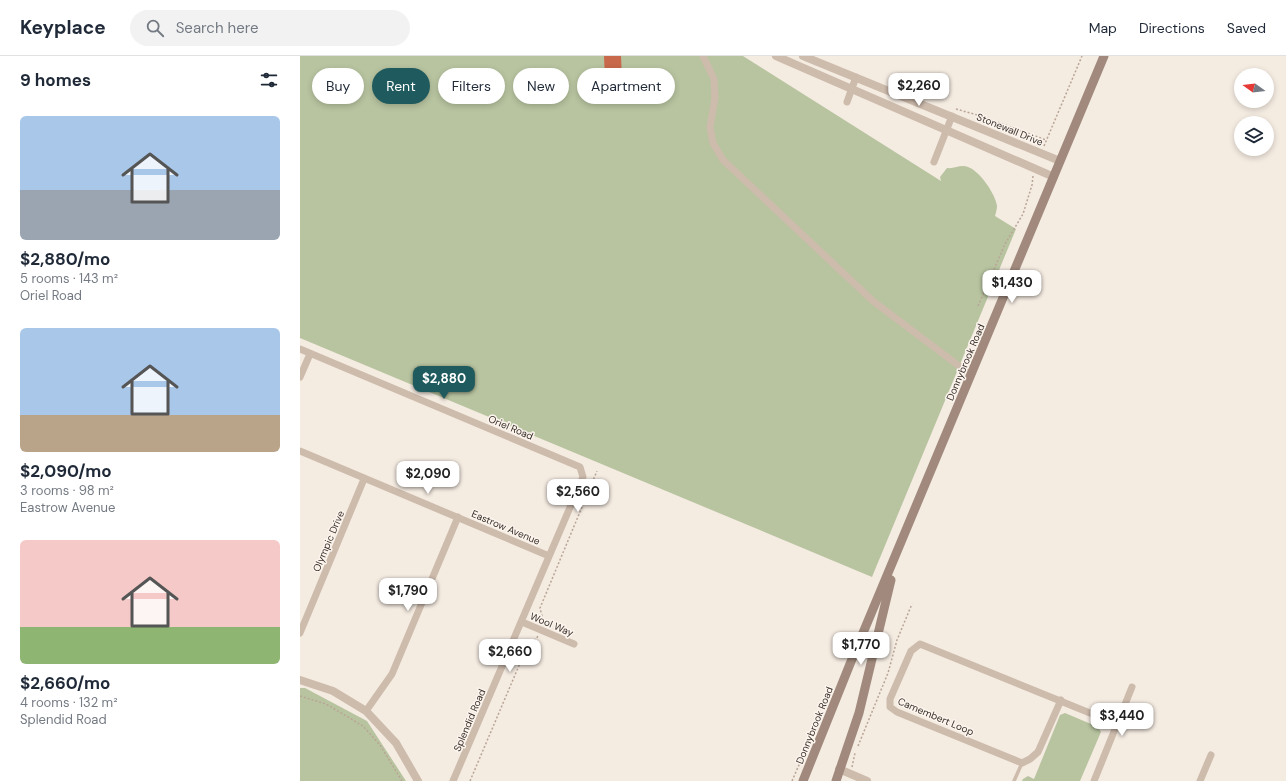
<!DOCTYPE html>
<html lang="en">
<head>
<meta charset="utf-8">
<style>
	body { margin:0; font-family:"DM Sans",sans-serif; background:#f2f2f3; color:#1f2937; height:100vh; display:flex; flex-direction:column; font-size:15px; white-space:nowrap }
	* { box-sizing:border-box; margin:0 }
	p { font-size:13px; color:#747a83 }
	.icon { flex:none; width:22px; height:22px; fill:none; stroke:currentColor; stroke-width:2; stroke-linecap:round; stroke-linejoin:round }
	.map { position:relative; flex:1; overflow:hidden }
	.sheet { display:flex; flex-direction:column; background:#fff; width:300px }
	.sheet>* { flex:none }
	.banner { position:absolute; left:12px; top:12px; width:380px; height:36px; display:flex; gap:8px }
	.needle { width:26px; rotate:285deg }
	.tools { position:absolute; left:934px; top:12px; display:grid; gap:8px }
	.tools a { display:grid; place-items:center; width:40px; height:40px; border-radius:50%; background:#fff; box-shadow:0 2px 6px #0003; font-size:20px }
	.price { position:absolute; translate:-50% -34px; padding:0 9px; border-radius:8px; background:#fff; color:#222; font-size:13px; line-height:26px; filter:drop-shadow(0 1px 2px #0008) }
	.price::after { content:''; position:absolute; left:50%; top:24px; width:12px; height:9px; margin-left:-6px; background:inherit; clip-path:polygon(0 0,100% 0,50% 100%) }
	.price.on { background:#1f5a5e; color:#fff }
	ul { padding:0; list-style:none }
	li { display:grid; align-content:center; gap:8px; height:212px; padding:0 20px }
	li span { display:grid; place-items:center; height:124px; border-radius:6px; color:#555 }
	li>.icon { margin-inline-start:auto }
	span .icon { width:72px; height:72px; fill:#fffc; stroke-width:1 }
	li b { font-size:17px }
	h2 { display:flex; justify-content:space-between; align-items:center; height:48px; padding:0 20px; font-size:17px }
	.pill { padding:0 14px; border-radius:18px; background:#fff; box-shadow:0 2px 6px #0003; font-size:14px; line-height:36px }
	.pill.on { background:#1f5a5e; color:#fff }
	header { display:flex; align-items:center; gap:24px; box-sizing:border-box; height:56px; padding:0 20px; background:#fff; border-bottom:1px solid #e0e1e3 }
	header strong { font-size:19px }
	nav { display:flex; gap:22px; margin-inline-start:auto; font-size:14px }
	.search { width:280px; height:36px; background:#f2f2f3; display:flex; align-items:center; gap:10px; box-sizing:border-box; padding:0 14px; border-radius:22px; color:#747a83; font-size:15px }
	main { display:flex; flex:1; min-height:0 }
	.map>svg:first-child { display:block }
	.green { fill:#b8c4a0 }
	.building { fill:#c8694b }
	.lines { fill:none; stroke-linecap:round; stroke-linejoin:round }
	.path { stroke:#b9a596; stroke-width:1.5; stroke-dasharray:2 2; stroke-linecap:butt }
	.service { stroke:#cdbbac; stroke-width:3.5 }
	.minor { stroke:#cdbbac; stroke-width:7 }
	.tertiary { stroke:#cdbbac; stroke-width:8 }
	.secondary { stroke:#a18a7d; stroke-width:9 }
	.labels { text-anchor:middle; stroke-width:3; stroke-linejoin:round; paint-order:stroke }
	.street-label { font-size:10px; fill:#3b302b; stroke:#fbf5ee }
</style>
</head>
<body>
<header>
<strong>Keyplace</strong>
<div class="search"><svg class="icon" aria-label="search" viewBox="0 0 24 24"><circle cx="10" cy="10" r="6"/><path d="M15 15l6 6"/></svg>Search here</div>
<nav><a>Map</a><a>Directions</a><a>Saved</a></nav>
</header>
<main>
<section class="sheet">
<h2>9 homes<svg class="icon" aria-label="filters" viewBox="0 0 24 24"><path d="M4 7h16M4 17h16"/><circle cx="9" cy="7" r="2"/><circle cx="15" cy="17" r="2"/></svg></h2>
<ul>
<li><span style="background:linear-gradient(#a9c7e8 60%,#9aa5b1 0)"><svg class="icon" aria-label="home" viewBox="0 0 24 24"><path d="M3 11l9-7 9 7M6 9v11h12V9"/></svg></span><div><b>$2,880/mo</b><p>5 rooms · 143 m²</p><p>Oriel Road</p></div></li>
<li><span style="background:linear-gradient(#a9c7e8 70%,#b9a48a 0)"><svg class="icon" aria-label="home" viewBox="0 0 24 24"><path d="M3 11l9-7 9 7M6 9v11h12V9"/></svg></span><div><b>$2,090/mo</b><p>3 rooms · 98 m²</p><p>Eastrow Avenue</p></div></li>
<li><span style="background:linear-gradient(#f6c9c9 70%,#8fb573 0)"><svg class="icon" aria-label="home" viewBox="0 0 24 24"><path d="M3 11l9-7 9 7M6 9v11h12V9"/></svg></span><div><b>$2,660/mo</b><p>4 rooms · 132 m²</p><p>Splendid Road</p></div></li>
</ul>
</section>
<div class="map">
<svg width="986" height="725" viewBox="0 0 986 725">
	<rect width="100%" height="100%" fill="#f4ebe1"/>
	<path class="green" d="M0 0H443L641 125 640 121 647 112C655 113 661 108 668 111 680 115 696 139 697 150 697 153 696 156 695 160L716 173 572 521 0 282Z
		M0 632H5L67 665 106 725H0Z
		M765 657 798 671 801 676 780 725H722L723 723 728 720 734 723 760 659Z"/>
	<path class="building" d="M304 0H321L322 24H305Z"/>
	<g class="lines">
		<path class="path" d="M656 53 681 60 746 84
			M744 90 782 0
			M678 250 705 188 723 158 732 129 733 120
			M244 568 240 552 297 415
			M0 640 26 648 63 670 80 689 102 725
			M558 690 588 617 597 584 612 548
			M552 711 555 697
			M170 725 229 586 236 583 238 580
			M492 725 502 702"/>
		<path class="service" d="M714 725 722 707"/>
		<path class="minor" d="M403 0 414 23 415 42 410 71 413 87 423 104 573 245 671 319
			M547 46 556 21
			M634 106 652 60
			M0 293 280 411 283 421 153 725
			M0 321 10 298
			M0 395 249 500
			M222 566 274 588
			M0 577 64 423
			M761 644 738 696 730 703 722 707 597 656 590 651V643L611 595 620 588 817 668
			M66 655 92 618 158 461
			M794 725 832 631
			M900 725 911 699"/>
		<path class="tertiary" d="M476 0 754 121
			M503 0 760 105
			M0 624 33 635 66 655 96 687 118 725
			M539 713 567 725"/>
		<path class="secondary" d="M503 725 550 608 804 0
			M536 725 559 657 591 524"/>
	</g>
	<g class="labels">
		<g class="street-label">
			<text transform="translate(710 73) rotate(22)" y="4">Stonewall Drive</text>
			<text transform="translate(665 306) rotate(-67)" y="4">Donnybrook Road</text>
			<text transform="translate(211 371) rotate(23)" y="4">Oriel Road</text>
			<text transform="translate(206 471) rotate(23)" y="4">Eastrow Avenue</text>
			<text transform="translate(28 485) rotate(-67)" y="4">Olympic Drive</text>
			<text transform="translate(252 568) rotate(23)" y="4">Wool Way</text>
			<text transform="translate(636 660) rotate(23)" y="4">Camembert Loop</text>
			<text transform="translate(169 664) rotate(-67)" y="4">Splendid Road</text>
			<text transform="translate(514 669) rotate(-68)" y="4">Donnybrook Road</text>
		</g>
	</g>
</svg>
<div class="tools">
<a><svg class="needle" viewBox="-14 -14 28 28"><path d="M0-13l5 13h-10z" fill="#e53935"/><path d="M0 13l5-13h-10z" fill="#747a83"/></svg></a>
<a><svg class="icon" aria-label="layers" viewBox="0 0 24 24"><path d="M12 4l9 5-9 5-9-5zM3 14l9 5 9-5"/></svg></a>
</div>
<b class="price" style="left:619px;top:51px">$2,260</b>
<b class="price" style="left:712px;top:248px">$1,430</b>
<b class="price on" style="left:144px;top:344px">$2,880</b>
<b class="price" style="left:128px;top:439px">$2,090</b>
<b class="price" style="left:278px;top:457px">$2,560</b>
<b class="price" style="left:108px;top:556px">$1,790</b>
<b class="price" style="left:561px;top:610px">$1,770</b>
<b class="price" style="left:210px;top:617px">$2,660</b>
<b class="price" style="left:822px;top:681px">$3,440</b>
<div class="banner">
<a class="pill">Buy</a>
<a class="pill on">Rent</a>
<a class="pill">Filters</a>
<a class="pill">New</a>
<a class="pill">Apartment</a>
</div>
</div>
</main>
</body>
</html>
